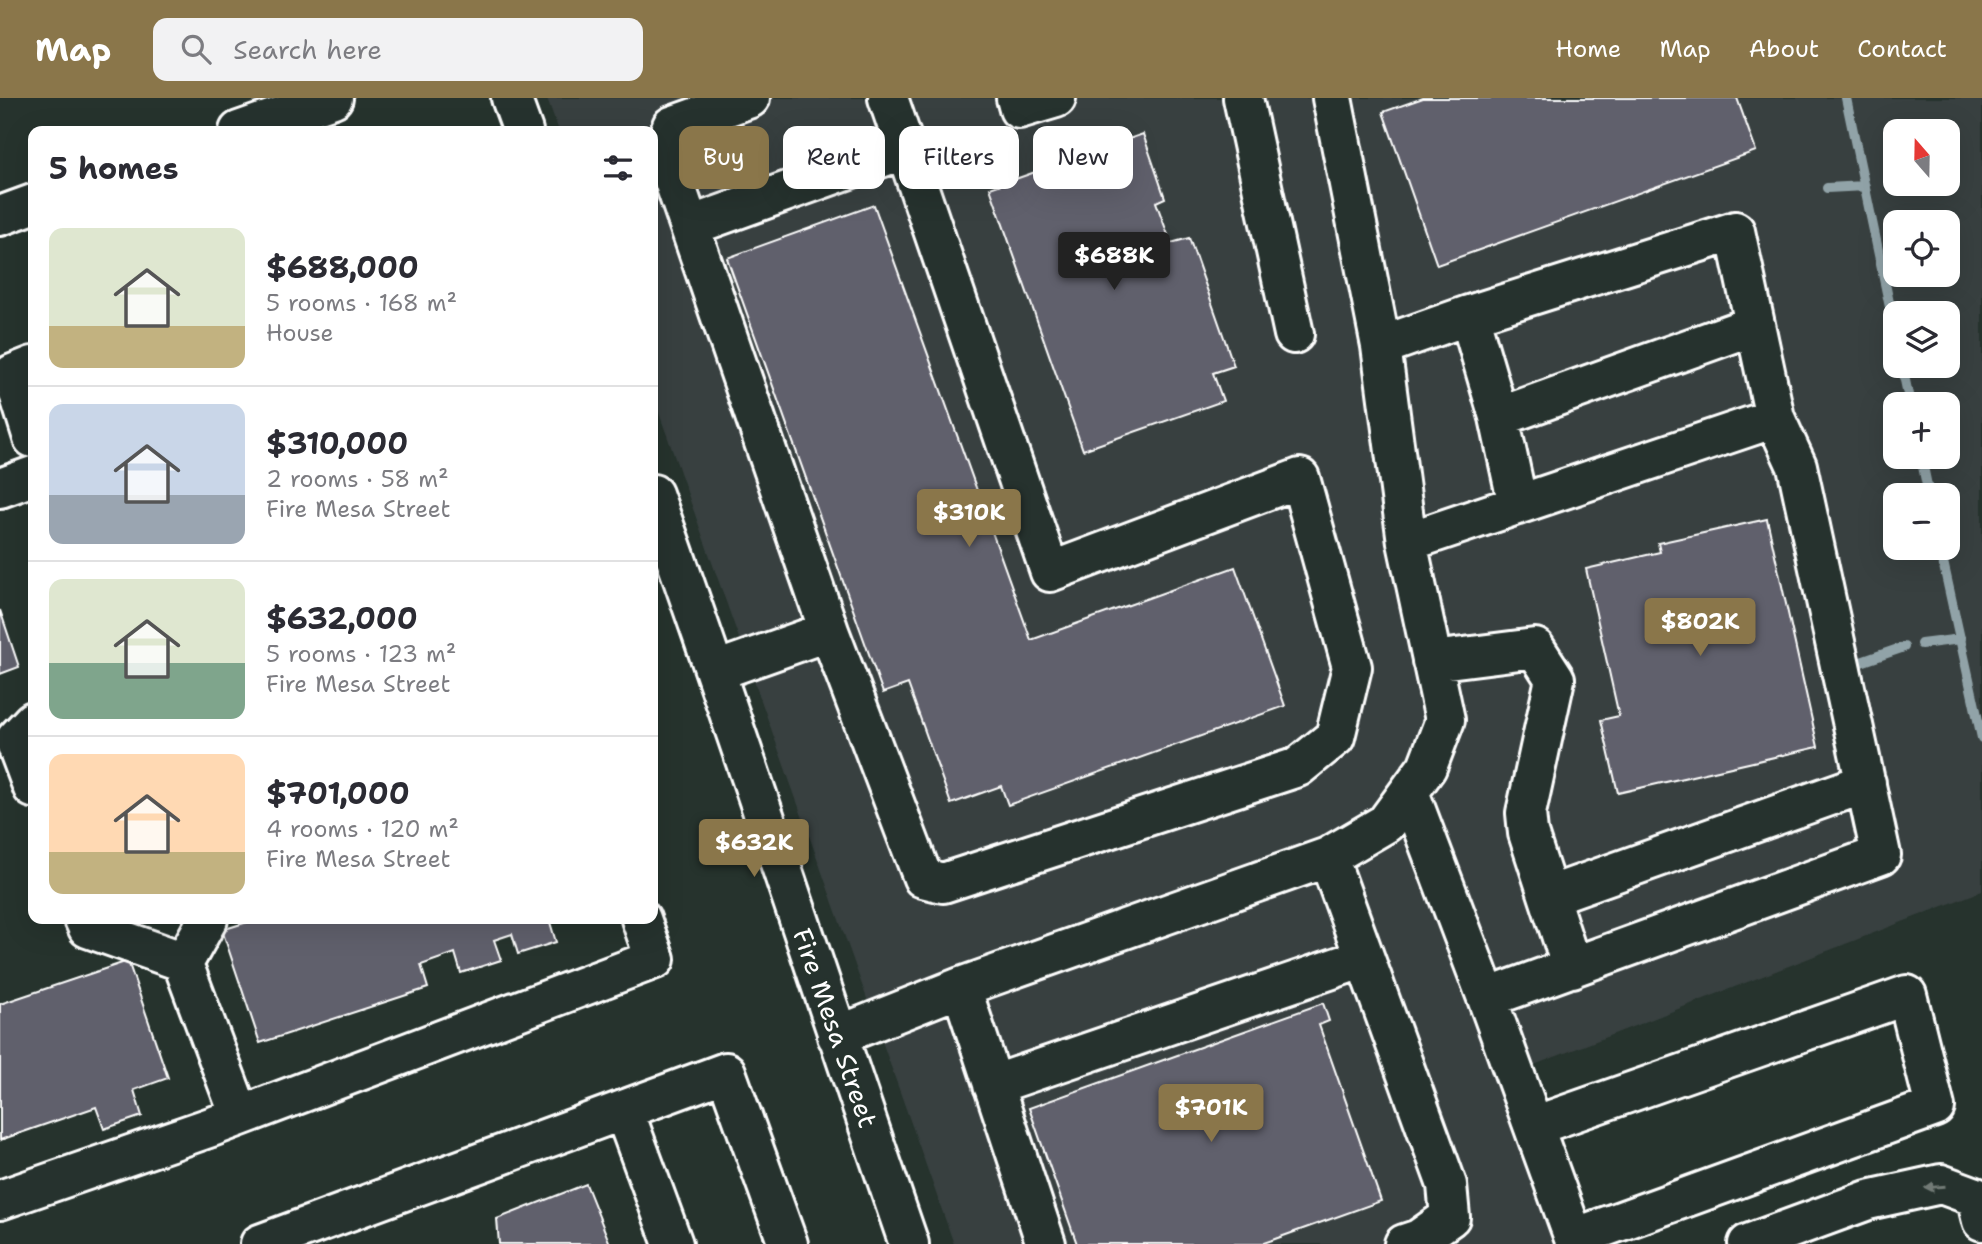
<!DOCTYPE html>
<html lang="en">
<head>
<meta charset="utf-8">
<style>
	body { margin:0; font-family:"Shantell Sans",sans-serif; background:#f2f2f3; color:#2b2b33; height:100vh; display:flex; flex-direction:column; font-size:26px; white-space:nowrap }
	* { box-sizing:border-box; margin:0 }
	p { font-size:23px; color:#7c7c81 }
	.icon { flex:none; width:38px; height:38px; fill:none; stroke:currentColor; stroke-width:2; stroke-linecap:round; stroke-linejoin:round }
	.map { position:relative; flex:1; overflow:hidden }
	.sheet { position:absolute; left:28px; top:28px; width:630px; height:798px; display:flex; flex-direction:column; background:#fff; border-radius:14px; box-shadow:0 7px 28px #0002 }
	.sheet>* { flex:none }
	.banner { position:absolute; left:679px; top:28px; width:665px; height:63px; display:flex; gap:14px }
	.needle { width:46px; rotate:340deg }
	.buttons { position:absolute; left:1883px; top:21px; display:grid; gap:14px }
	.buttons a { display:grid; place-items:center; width:77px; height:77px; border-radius:14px; background:#fff; box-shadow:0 7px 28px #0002; font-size:35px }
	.price { position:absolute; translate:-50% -60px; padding:0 16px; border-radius:7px; background:#8a764a; color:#fff; font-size:23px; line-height:46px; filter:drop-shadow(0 2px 4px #0008) }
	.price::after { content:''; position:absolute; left:50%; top:42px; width:21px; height:16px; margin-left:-10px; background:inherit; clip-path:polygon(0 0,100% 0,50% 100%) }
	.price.current { background:#222; color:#fff }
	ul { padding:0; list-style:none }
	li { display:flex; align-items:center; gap:21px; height:175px; padding:0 21px }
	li+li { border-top:2px solid #e1e1e2 }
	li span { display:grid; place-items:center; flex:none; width:196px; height:140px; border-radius:14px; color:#555 }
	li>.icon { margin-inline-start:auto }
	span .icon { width:84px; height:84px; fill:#fffc; stroke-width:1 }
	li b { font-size:30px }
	h2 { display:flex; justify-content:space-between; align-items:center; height:84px; padding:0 21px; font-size:30px }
	.chip { padding:0 24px; border-radius:14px; background:#fff; box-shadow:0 7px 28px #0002; font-size:24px; line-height:63px }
	.chip.current { background:#8a764a; color:#fff }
	header { display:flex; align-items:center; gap:42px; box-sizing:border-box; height:98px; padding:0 35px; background:#8a764a; color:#fff }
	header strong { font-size:33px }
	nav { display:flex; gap:38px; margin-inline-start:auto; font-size:24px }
	.search { width:490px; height:63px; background:#f2f2f3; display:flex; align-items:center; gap:18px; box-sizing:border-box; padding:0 24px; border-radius:14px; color:#7c7c81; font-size:26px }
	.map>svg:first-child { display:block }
	.built { fill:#384040; fill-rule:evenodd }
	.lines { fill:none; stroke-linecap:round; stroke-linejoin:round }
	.stream { stroke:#91a3a8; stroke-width:10 }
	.building { fill:#61606c; stroke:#fff; stroke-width:2 }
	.minor-casing { stroke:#fff; stroke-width:44 }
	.minor { stroke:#26332d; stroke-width:38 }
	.oneway { fill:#727a76 }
	.labels { text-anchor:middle; stroke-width:5; stroke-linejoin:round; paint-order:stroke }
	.street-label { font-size:26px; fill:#fff; stroke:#26332d }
</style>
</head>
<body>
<header>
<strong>Map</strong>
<div class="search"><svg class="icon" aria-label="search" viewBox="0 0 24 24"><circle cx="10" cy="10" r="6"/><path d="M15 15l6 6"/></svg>Search here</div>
<nav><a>Home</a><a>Map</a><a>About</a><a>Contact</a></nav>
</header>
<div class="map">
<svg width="1982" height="1146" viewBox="0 0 1982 1146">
	<rect width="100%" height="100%" fill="#26332d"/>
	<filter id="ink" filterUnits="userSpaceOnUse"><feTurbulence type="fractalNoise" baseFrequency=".0143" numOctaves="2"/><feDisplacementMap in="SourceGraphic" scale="14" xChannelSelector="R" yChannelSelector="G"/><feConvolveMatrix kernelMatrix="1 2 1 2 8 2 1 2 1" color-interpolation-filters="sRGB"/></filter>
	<g filter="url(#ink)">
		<path class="built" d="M547 0H1982V793L1508 977 1579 1146H954L653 298V33H559ZM1895 33H1948V86H1895ZM1895 124H1948V177H1895ZM1895 215H1948V268H1895ZM1895 306H1948V359H1895ZM1895 397H1948V450H1895Z"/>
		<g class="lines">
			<path class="stream" d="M1846 0 1895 233
				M1827 90 1865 88
				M1902 268 1910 306
				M1921 359 1929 397
				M1940 450 1982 640
				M1921 546 1961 541
				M1861 564 1904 549"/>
		</g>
		<path class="building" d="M1423 0H1737L1756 53 1437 167 1383 14Z
			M1143 36 1165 100 1156 104 1171 145 1189 140 1234 268 1213 275 1223 303 1083 352 990 90Z
			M874 107 1031 542 1235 469 1285 608 1008 707 1001 688 951 706 908 586 883 595 727 160Z
			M1767 421 1818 649 1618 695 1601 622 1619 618 1586 471 1660 454 1658 445Z
			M0 512 19 569 0 576Z
			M257 821H549L556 844 518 856 512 836 494 842 501 862 461 875 455 855 421 867 428 890 260 945 222 832Z
			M128 863 168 980 134 992 142 1018 104 1031 96 1009 0 1042V906Z
			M1323 905 1329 923 1319 927 1381 1103 1261 1146H1077L1029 1010Z
			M586 1086 610 1146H499L497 1121Z"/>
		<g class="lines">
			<g class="minor-casing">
				<path id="minor" d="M511 0 523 33
					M750 0 672 28 663 51 829 533
					M1016 0 1019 11 1056 0
					M1243 0 1294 236
					M239 33 333 0
					M0 118 33 106
					M690 128 905 51
					M1469 217 1499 319 1755 227
					M1381 248 1469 217 1735 133 1775 320
					M33 268 13 276 33 340
					M1499 319 1518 407
					M0 390 33 378
					M653 396C742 645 823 897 909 1146
					M1407 444 1775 320 1797 368 1881 757 1487 900 1409 694
					M1432 563 1535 550 1555 581 1526 715 1528 735 1572 870
					M716 573 829 533 923 780 943 785 1298 669 1335 639 1352 569 1300 380 1050 474 888 0
					M33 623 15 642 33 690
					M1328 759 1447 1087 1450 1119 1419 1141 1404 1146
					M1549 798 1866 685
					M84 821 88 830 184 864 208 821
					M182 863 240 1018
					M961 889 1046 1146
					M1487 900 1574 1140 1935 1009 1907 897 1534 1028
					M837 938 961 889 1328 759 1386 725 1427 669 1445 622 1407 444 1381 248 1332 0
					M993 987 1364 860
					M624 1013 673 1146
					M0 1102 214 1028 655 861 641 821
					M260 1146 726 974 788 1146
					M1748 1146 1868 1102 1941 1086 1976 1099 1982 1123"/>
			</g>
			<use href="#minor" class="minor"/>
		</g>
		<defs><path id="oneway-solid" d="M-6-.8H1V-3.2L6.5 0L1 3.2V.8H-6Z" transform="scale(1.75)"/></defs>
		<use class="oneway" href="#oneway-solid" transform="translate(1935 1089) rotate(176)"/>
	</g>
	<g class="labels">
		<g class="street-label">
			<text transform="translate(835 930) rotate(71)" y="9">Fire Mesa Street</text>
		</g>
	</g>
</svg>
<div class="buttons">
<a><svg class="needle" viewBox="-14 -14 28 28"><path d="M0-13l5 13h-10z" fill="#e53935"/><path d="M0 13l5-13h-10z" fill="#7c7c81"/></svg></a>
<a><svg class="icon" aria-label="locate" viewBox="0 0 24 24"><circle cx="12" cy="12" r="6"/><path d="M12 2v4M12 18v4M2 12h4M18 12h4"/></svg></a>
<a><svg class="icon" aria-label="layers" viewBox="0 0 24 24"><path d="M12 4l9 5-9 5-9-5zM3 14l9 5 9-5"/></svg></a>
<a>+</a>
<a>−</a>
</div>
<b class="price current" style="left:1114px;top:194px">$688K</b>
<b class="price" style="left:969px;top:451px">$310K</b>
<b class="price" style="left:1700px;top:560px">$802K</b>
<b class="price" style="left:754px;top:781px">$632K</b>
<b class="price" style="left:1211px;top:1046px">$701K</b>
<div class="banner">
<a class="chip current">Buy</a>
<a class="chip">Rent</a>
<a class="chip">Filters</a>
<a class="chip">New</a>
</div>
<section class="sheet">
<h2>5 homes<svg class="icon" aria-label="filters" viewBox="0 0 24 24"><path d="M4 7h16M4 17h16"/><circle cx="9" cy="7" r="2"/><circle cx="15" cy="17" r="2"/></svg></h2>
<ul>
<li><span style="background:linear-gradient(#dfe7d0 70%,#c2b280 0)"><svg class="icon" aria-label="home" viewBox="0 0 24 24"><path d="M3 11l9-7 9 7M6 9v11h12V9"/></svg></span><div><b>$688,000</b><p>5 rooms · 168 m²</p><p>House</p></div></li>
<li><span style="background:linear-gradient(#c9d6e8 65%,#9aa5b1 0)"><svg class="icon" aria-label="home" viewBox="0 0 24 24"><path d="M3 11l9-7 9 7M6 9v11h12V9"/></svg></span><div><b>$310,000</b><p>2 rooms · 58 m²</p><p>Fire Mesa Street</p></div></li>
<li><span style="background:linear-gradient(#dfe7d0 60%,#7fa58c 0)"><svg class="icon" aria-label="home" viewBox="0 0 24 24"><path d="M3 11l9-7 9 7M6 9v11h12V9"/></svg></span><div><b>$632,000</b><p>5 rooms · 123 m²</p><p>Fire Mesa Street</p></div></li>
<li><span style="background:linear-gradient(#ffd9b3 70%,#c2b280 0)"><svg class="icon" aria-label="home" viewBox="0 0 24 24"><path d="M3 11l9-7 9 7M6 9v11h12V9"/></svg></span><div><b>$701,000</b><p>4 rooms · 120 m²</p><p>Fire Mesa Street</p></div></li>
</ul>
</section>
</div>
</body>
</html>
